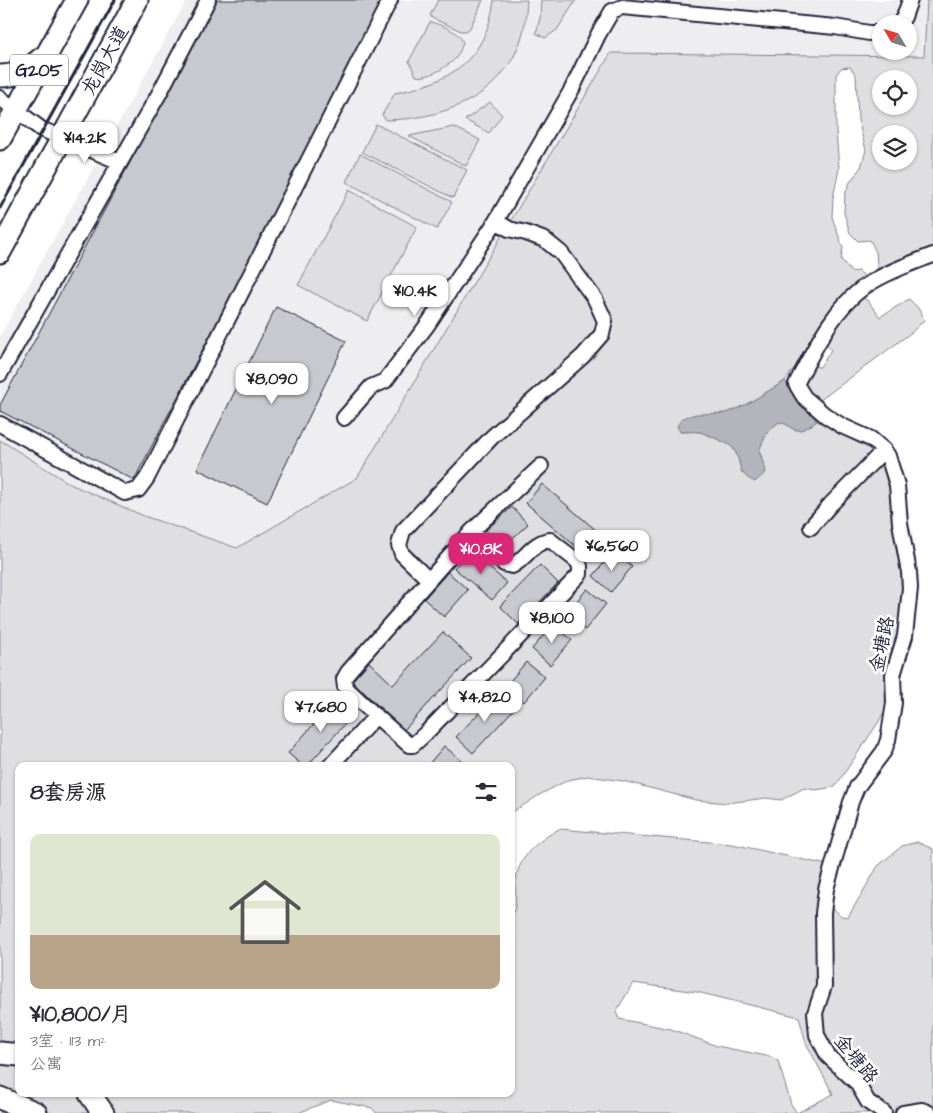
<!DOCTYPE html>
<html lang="zh">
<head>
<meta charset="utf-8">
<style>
	body { margin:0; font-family:"Architects Daughter","LXGW WenKai TC",sans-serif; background:#f2f2f3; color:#2b2b33; height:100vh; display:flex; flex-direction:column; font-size:19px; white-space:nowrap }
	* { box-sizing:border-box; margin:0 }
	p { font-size:16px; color:#7c7c81 }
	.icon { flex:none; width:28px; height:28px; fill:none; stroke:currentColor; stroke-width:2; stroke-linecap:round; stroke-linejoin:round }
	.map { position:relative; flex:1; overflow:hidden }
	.details { position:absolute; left:15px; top:762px; width:500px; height:335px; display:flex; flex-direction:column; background:#fff; border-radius:10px; box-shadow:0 1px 4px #0004 }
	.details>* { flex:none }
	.needle { width:32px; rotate:308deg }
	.controls { position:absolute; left:872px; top:15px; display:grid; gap:10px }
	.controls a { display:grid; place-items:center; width:45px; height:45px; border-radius:50%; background:#fff; box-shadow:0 1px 4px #0004; font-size:25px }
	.price { position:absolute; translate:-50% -42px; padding:0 11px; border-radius:10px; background:#fff; color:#222; font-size:16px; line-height:32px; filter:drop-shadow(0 1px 2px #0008) }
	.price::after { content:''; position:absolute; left:50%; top:30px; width:15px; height:11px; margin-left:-8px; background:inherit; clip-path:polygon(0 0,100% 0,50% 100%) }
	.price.active { background:#db2777; color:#fff }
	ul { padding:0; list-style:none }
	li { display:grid; align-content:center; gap:10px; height:265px; padding:0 15px }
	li+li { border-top:1px solid #e1e1e2 }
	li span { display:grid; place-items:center; height:155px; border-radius:10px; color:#555 }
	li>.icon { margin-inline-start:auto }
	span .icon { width:90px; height:90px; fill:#fffc; stroke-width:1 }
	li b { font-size:21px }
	h2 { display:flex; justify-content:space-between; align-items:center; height:60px; padding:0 15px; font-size:21px }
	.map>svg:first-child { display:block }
	.built { fill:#eeeef1; fill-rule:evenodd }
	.green { fill:#dfdfe2; stroke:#80808e; fill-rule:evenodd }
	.water { fill:#b4b4bc; stroke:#7a7a88 }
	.building { fill:#c8c8cf; stroke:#22223b }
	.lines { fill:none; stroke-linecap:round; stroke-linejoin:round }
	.minor-casing { stroke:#22223b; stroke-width:18 }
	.highway-casing { stroke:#22223b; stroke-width:25 }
	.minor { stroke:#fff; stroke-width:14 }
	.highway { stroke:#fff; stroke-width:21 }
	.rail { stroke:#22223b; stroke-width:3 }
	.labels { text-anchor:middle; stroke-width:5; stroke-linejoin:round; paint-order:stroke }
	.shield { fill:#fff; stroke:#646476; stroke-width:1 }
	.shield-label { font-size:18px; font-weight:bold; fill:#22223b }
	.street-label { font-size:19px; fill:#22223b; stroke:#fff }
</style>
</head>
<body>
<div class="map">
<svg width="933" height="1113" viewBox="0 0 933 1113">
	<rect width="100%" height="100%" fill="#fff"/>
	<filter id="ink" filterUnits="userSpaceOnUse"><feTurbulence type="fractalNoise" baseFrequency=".02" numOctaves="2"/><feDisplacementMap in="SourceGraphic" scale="10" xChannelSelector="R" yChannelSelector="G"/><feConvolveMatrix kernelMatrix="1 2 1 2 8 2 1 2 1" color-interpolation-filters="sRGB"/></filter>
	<g filter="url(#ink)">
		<path class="built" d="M187 0H927L924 56 611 53 357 478 237 548 144 516 72 485 0 440V336ZM881 24H909V51H881Z"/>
		<path class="green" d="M438 0H483L470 28 466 31H461L432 18 430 15Z
			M494 0H527C526 14 525 29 520 42 500 99 441 119 386 120L382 115 395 93C451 82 486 60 494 0Z
			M541 0H576L557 30 545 38 536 33 540 18Z
			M927 0H933V262L878 275 876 252 870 240 858 241 850 233 844 213 845 194 850 182 861 167 866 150 858 120 856 75 850 67 841 68 836 75V131L839 169 833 198 832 217 843 248 841 259 851 272 859 271 868 280 813 342 785 381 747 404 727 413 714 414 681 432C687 432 694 431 700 432 703 433 730 444 732 447 738 453 739 465 742 473L766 472 759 450 768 431 779 422C784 423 786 424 790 427 800 434 808 427 817 421L879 454 902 481 916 578 910 634 897 701H890L878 723 835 787 815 790 804 788 781 800 766 798 727 803 696 800 623 781 588 776 568 780 541 794 511 813V766H19V1094H511V916C518 906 515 898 515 886 517 857 536 842 559 829L732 844 827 865C829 880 833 894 833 908L841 916 848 917 878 866 902 846 917 842 933 849V1113H376L372 1108 331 1100 298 1113H0V440L72 485 144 516 237 548 357 478 611 53 924 56ZM881 79H909V106H881ZM881 134H909V161H881ZM633 983 697 992 799 1017 806 1043 833 1094 797 1113 791 1104 778 1061 771 1057 717 1046 671 1029 619 1019 616 1012Z
			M430 22C440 24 461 32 463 43 461 48 459 54 456 58 447 67 428 79 416 76L409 61Z
			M490 102 502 115 489 133 465 120Z
			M376 124 467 170 453 198 362 152Z
			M454 127 480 140 466 166 409 136Z
			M360 154 452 202 437 229 346 182Z
			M349 190 417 227 367 321 298 285Z
			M860 296 868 301 880 317 909 299 918 308 924 320 912 332 819 401 805 386V373L811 366 820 367 831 350 825 343 832 327Z"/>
		<path class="water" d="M785 381 817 421C808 427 800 434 790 427 786 424 784 423 779 422L768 431 759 450 766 472 755 482C734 473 744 461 732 447 730 444 704 433 700 432 694 431 687 432 680 432L677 426 682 418 696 414 727 413 747 404Z"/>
		<path class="building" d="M217 0H386L134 480 0 411V405Z
			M276 307 346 341 267 503 197 469Z
			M542 484 597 531 580 550 526 503Z
			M512 507 528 524 502 548 486 530Z
			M470 551 507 583 492 600 454 568Z
			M614 551 632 567 611 592 593 576Z
			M540 565 558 583 518 624 500 606Z
			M448 572 468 590 444 617 424 599Z
			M587 589 606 604 585 630 566 614Z
			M553 624 572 640 550 665 532 649Z
			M443 632 471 658 404 730 352 681 369 662 393 685Z
			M526 662 545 677 524 702 505 687Z
			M497 694 514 709 473 753 456 737Z
			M337 698 354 714 307 766H303L288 753Z
			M444 746 462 761 458 766H427Z"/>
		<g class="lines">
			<g class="minor-casing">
				<path id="minor" d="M899 24 904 17 910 0
					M0 98 41 129 120 162
					M0 374 160 92 208 0
					M344 418 371 387 385 381 428 324 496 221
					M0 424 125 493 138 490 147 478 390 0
					M811 527 830 505 884 450
					M472 531 504 564 512 566C526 559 532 542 550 540L577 561 580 566V574L426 733 413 745H409L376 716 345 687 344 679 348 672Z
					M472 531 541 466
					M429 580 402 554 399 545 403 531 492 437 583 356 602 334 605 321 595 299 561 253 545 240 526 233 509 229 496 221 572 89 598 35 612 11 622 7 835 27 869 33H881
					M330 766 376 716
					M884 1113 868 1102 857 1083 828 1056 817 1035 815 1013 824 986 823 913 826 889 851 802 857 787 884 751 888 740 894 703 893 675 905 636 910 588 909 572 900 523 897 485 888 456 884 450 871 439 842 426 825 415 804 397 796 384C814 350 832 310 864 287 884 273 910 264 933 255
					M903 1113 922 1110 929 1113"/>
			</g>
			<g class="highway-casing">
				<path id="highway" d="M0 76C17 76 30 69 42 58
					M0 139 77 0
					M0 252 137 0
					M0 1053 19 1055
					M90 1094 103 1113
					M0 1098 36 1113"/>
			</g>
			<use href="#minor" class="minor"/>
			<use href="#highway" class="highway"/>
			<path class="rail" d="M0 208 115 0"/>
		</g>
	</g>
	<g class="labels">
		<rect class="shield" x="10" y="54.5" width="58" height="31" rx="4"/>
		<g class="shield-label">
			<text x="39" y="76">G205</text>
		</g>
		<g class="street-label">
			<text transform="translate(104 60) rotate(-61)" y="7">龙岗大道</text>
			<text transform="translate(881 644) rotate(-78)" y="7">金塘路</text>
			<text transform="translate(857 1058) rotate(51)" y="7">金塘路</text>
		</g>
	</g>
</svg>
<div class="controls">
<a><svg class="needle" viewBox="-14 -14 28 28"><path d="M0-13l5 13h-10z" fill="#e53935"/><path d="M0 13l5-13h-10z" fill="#7c7c81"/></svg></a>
<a><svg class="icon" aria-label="locate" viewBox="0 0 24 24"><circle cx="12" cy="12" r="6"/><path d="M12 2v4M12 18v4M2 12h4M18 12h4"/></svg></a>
<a><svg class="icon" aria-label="layers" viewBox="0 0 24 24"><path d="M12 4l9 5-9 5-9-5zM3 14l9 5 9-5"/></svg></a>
</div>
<b class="price" style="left:85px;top:164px">¥14.2K</b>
<b class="price" style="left:415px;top:317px">¥10.4K</b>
<b class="price" style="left:272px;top:405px">¥8,090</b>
<b class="price" style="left:612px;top:572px">¥6,560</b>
<b class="price active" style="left:481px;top:575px">¥10.8K</b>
<b class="price" style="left:552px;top:644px">¥8,100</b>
<b class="price" style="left:485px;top:723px">¥4,820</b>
<b class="price" style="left:321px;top:733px">¥7,680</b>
<section class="details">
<h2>8套房源<svg class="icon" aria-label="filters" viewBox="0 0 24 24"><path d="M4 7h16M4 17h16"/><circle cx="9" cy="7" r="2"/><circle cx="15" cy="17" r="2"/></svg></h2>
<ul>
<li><span style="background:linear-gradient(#dfe7d0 65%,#b9a48a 0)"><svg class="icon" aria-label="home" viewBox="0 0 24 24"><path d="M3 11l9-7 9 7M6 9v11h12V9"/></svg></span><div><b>¥10,800/月</b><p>3室 · 113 m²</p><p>公寓</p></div></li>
</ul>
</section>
</div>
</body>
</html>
